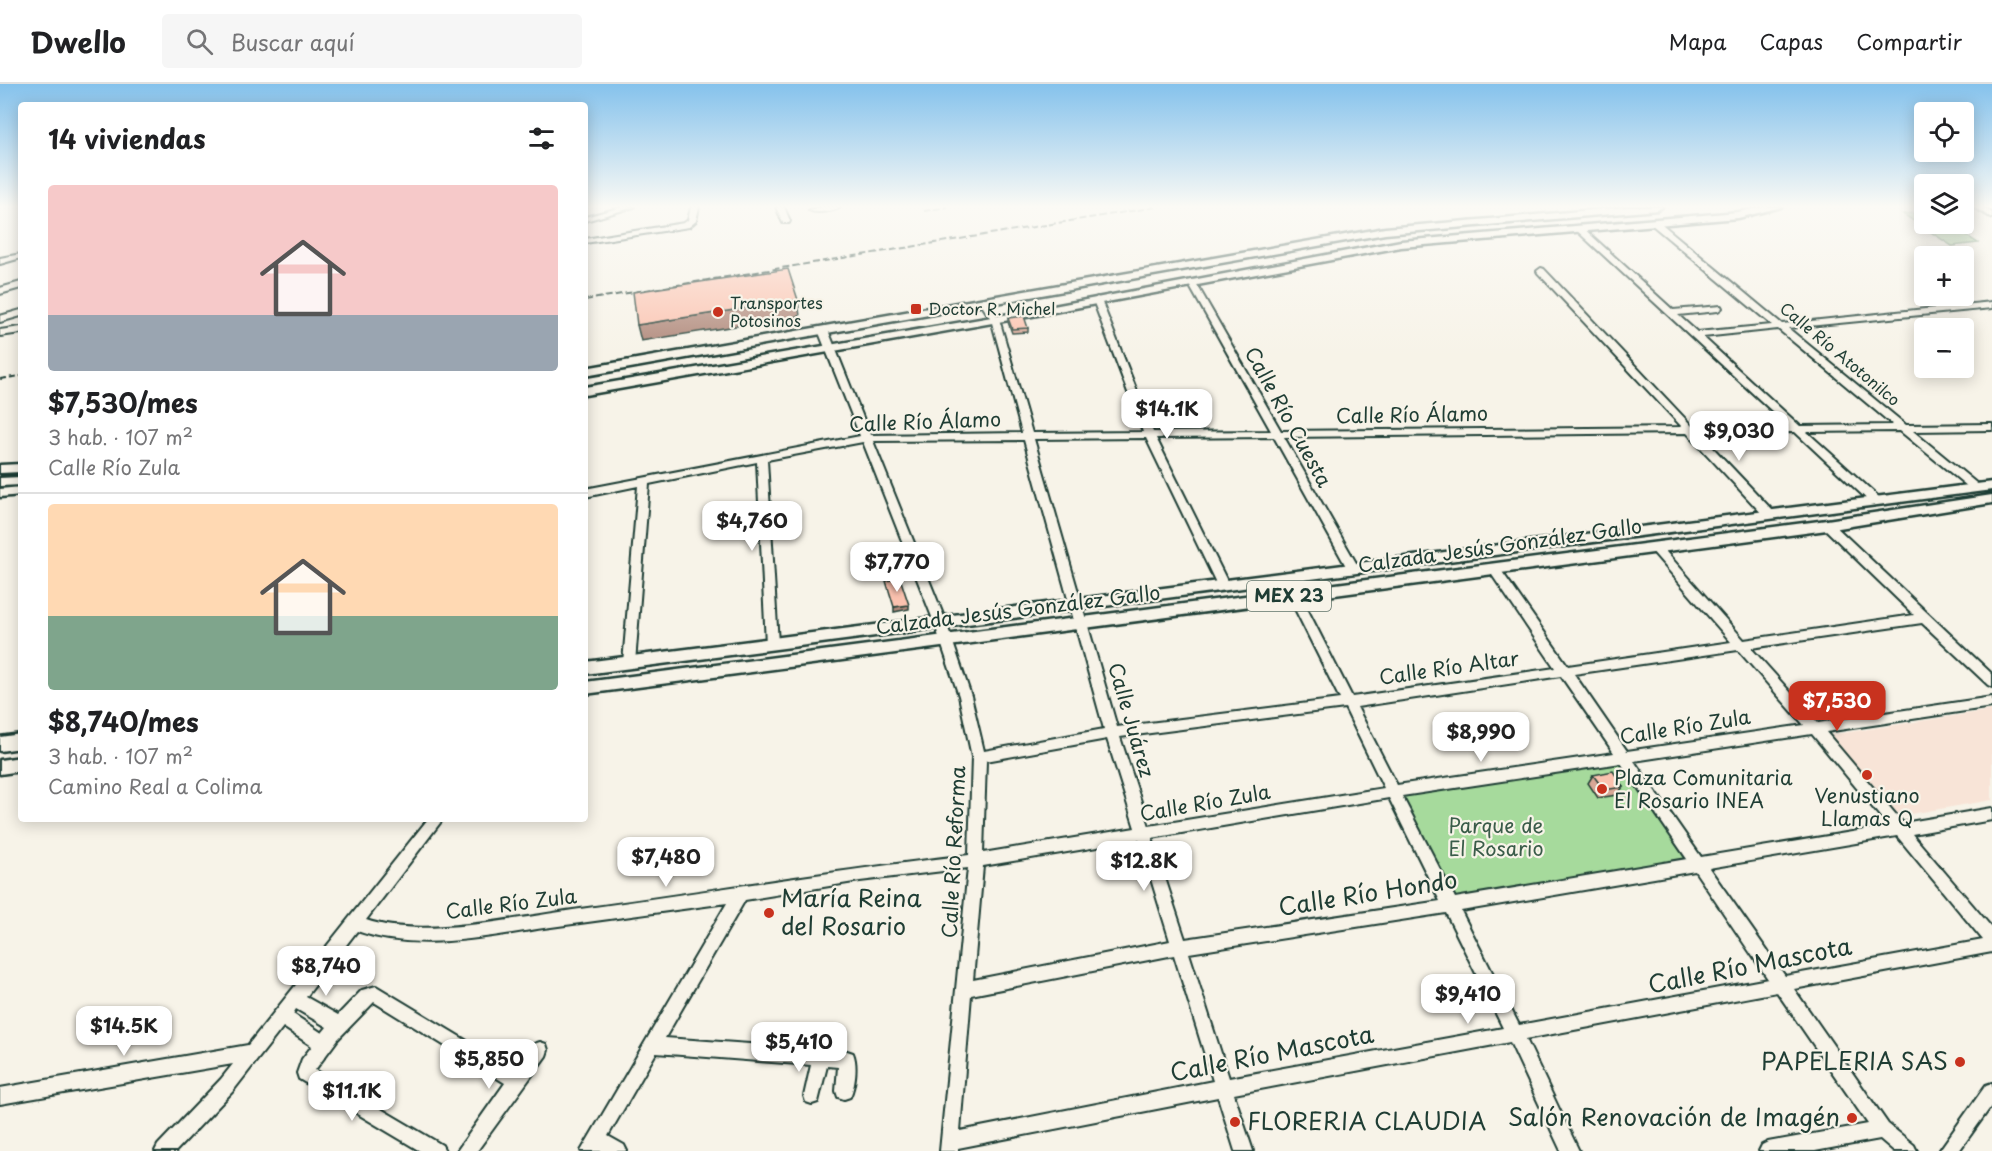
<!DOCTYPE html>
<html lang="es">
<head>
<meta charset="utf-8">
<style>
	body { margin:0; font-family:"Playpen Sans",sans-serif; background:#f6f6f6; color:#202124; height:100vh; display:flex; flex-direction:column; font-size:22px; white-space:nowrap }
	* { box-sizing:border-box; margin:0 }
	p { font-size:20px; color:#757577 }
	.icon { flex:none; width:33px; height:33px; fill:none; stroke:currentColor; stroke-width:2; stroke-linecap:round; stroke-linejoin:round }
	.map { position:relative; flex:1; overflow:hidden }
	.panel { position:absolute; left:18px; top:18px; width:570px; height:720px; display:flex; flex-direction:column; background:#fff; border-radius:6px; box-shadow:0 3px 15px #0003 }
	.panel>* { flex:none }
	.controls { position:absolute; left:1914px; top:18px; display:grid; gap:12px }
	.controls a { display:grid; place-items:center; width:60px; height:60px; border-radius:6px; background:#fff; box-shadow:0 3px 15px #0003; font-size:30px }
	.price { position:absolute; translate:-50% -51px; padding:0 14px; border-radius:12px; background:#fff; color:#222; font-size:20px; line-height:39px; filter:drop-shadow(0 2px 3px #0008) }
	.price::after { content:''; position:absolute; left:50%; top:36px; width:18px; height:14px; margin-left:-9px; background:inherit; clip-path:polygon(0 0,100% 0,50% 100%) }
	.price.selected { background:#c8321e; color:#fff }
	ul { padding:0; list-style:none }
	li { display:grid; align-content:center; gap:12px; height:318px; padding:0 30px }
	li+li { border-top:2px solid #e0e0e0 }
	li span { display:grid; place-items:center; height:186px; border-radius:6px; color:#555 }
	li>.icon { margin-inline-start:auto }
	span .icon { width:108px; height:108px; fill:#fffc; stroke-width:1 }
	li b { font-size:26px }
	h2 { display:flex; justify-content:space-between; align-items:center; height:72px; padding:0 30px; font-size:26px }
	header { display:flex; align-items:center; gap:36px; box-sizing:border-box; height:84px; padding:0 30px; background:#fff; border-bottom:2px solid #e0e0e0 }
	header strong { font-size:28px }
	nav { display:flex; gap:33px; margin-inline-start:auto; font-size:21px }
	.search { width:420px; height:54px; background:#f6f6f6; display:flex; align-items:center; gap:15px; box-sizing:border-box; padding:0 21px; border-radius:6px; color:#757577; font-size:22px }
	.map>svg:first-child { display:block }
	.built { fill:#f8e4d7 }
	.green { fill:#a6da9c; stroke:#628c68; stroke-width:1.5 }
	.lines { fill:none; stroke-linecap:round; stroke-linejoin:round }
	.minor-casing { stroke:#1f3d34; stroke-width:4 }
	.major-casing { stroke:#1f3d34; stroke-width:5 }
	.minor { fill:#f7f3e8; fill-rule:evenodd }
	.major { fill:#f7f3e8; fill-rule:evenodd }
	.rail { stroke:#1f3d34; stroke-width:2; stroke-dasharray:7 3; stroke-linecap:butt }
	.wall { fill:#d8a796; stroke:#1f3d34; stroke-width:1.5 }
	.shaded-wall { fill:#b0887a; stroke:#1f3d34; stroke-width:1.5 }
	.building { fill:#fbc2af; stroke:#1f3d34; stroke-width:1.5 }
	.poi-dot { fill:#c8321e; stroke:#f7f3e8; stroke-width:2 }
	.labels { text-anchor:middle; stroke-width:4.5; stroke-linejoin:round; paint-order:stroke }
	.far-poi-label { font-size:16px; fill:#1f3d34; stroke:#f7f3e8; text-anchor:start }
	.far-street-label { font-size:16px; fill:#1f3d34; stroke:#f7f3e8 }
	.shield { fill:#f7f3e8; stroke:#60746a; stroke-width:1.5 }
	.shield-label { font-size:18px; font-weight:bold; fill:#1f3d34 }
	.street-label { font-size:20px; fill:#1f3d34; stroke:#f7f3e8 }
	.poi-label { font-size:20px; fill:#1f3d34; stroke:#f7f3e8; text-anchor:start }
	.park-label { font-size:20px; fill:#3a5c49; stroke:#f7f3e8 }
	.near-street-label { font-size:24px; fill:#1f3d34; stroke:#f7f3e8 }
	.near-poi-label { font-size:24px; fill:#1f3d34; stroke:#f7f3e8; text-anchor:start }
</style>
</head>
<body>
<header>
<strong>Dwello</strong>
<div class="search"><svg class="icon" aria-label="search" viewBox="0 0 24 24"><circle cx="10" cy="10" r="6"/><path d="M15 15l6 6"/></svg>Buscar aquí</div>
<nav><a>Mapa</a><a>Capas</a><a>Compartir</a></nav>
</header>
<div class="map">
<svg width="1992" height="1067" viewBox="0 0 1992 1067">
	<rect width="100%" height="100%" fill="#f7f3e8"/>
	<filter id="ink" filterUnits="userSpaceOnUse"><feTurbulence type="fractalNoise" baseFrequency=".0167" numOctaves="2"/><feDisplacementMap in="SourceGraphic" scale="12" xChannelSelector="R" yChannelSelector="G"/><feConvolveMatrix kernelMatrix="1 2 1 2 8 2 1 2 1" color-interpolation-filters="sRGB"/></filter>
	<g filter="url(#ink)">
		<path class="built" d="M1992 626V716L1899 732 1830 651Z"/>
		<path class="green" d="M1924 128V140H1948L1978 159 1952 162 1903 130Z
			M1623 677 1693 778 1452 818 1397 711Z"/>
		<g class="lines">
			<g class="minor-casing">
				<path id="minor" d="M622 123H634L585 137V133Z
					M691 123H699L696 137 689 143 585 159V155L684 139 688 136Z
					M776 123H784L790 137 789 139H783Z
					M821 123H841C834 127 816 130 809 126Z
					M1973 123H1982L1992 129V134Z
					M1651 136H1657L1782 240 1992 218V224L1788 244 1906 341 1992 340V346L1913 347 1981 403 1982 405 1981 407H1973L1900 347 1807 348 1880 414 1881 417 1880 420H1872L1795 348 1699 349 1773 427 1774 430 1769 434 1765 433 1687 349 1284 353 1359 484 1353 488 1347 484 1274 353 1156 354 1229 501 1223 505 1217 501 1146 354 1034 355 1117 643 1340 615 1279 493 1285 489 1291 493 1352 613 1555 584 1490 488 1488 485 1490 482H1498L1568 582 1731 558 1651 466 1649 463 1655 459 1659 460 1744 556 1914 531 1821 441 1823 438H1831L1992 590V603L1988 601 1922 539 1751 564 1818 639 1992 613V623L1826 648 1903 739 1992 724V736L1912 750 1992 844V868L1794 905 1888 1040 1914 1061 1917 1067H1894L1880 1055 1815 1067H1759L1762 1061 1768 1058 1868 1040 1777 908 1526 955 1579 1067H1561L1510 958 1234 1010 1253 1067H1235L1218 1013 958 1064V1067H940L968 784 860 797 745 816 665 954 847 967 853 969C858 981 855 1002 850 1013L844 1015 838 1013 836 1007 838 983 827 982 818 1018 812 1020 806 1018 804 1012 811 981 656 969 608 1052 624 1061 627 1067H581L727 819C668 827 609 835 551 843 488 852 419 869 357 847L306 913 338 931 362 906 376 902 515 986 534 960 540 958 546 960 548 966 546 972 477 1067H457L505 999 374 918 338 955 315 986 442 1061 445 1067H420L299 995 297 989 302 975 312 962 283 943 233 1007 176 1067H155L158 1061 221 995 233 980 0 1020V1004L248 961 428 735H443L366 836C420 855 515 834 573 826 705 808 836 786 969 771L972 673 959 612 934 538 863 358 767 376 778 560 776 563H768L766 560 757 378 649 400 635 579 633 582H625L623 579 638 402 585 413V405L860 352 818 246 820 244 823 243 828 246 870 351 1022 349 991 235 979 217 983 214 986 215 999 235 1032 349 1143 348 1093 216 1097 213 1101 216 1153 348 1271 347 1188 199 1192 196 1196 199 1281 347 1682 343 1538 189 1537 187 1541 184 1544 185 1693 343 1788 342 1574 144 1581 142 1673 226 1721 222 1722 224 1718 227 1678 231 1697 248 1772 241 1651 140ZM1778 245 1893 341 1800 342 1703 253ZM1024 356 1104 645 984 667 971 612 946 538 873 357ZM1738 566 1804 641 1627 667 1574 590ZM1561 592 1614 669 1397 701 1357 623ZM1345 624 1384 704 1149 742 1120 653ZM1812 650 1888 742 1701 773 1634 677ZM1107 655 1135 744 983 769 986 677ZM1621 679 1687 775 1455 814 1402 712ZM1389 714 1440 817 1185 855 1152 754ZM1897 752 1983 856 1785 892 1709 784ZM1139 756 1170 857 973 896 983 782ZM1695 787 1768 895 1519 941 1461 827ZM1446 829 1503 944 1229 994 1189 869ZM1174 871 1213 997 960 1047 971 911ZM296 925 327 943 322 949 293 930Z
					M21 170V174L0 180V174Z
					M21 198V204L0 210V204Z
					M21 226V232L0 238V232Z
					M21 243V249L0 252V246Z
					M1992 999V1021L1959 1067H1939L1986 1001Z"/>
			</g>
			<g class="major-casing">
				<path id="major" d="M1627 123H1662L1657 126 1385 150 585 292V284L1385 144Z
					M1763 123H1781L1738 134 1401 163 1032 232 585 311V303L1032 226 1401 157 1738 128Z
					M21 380V388L0 389V381Z
					M21 393V401L0 402V394Z
					M1992 398V406L585 590V578Z
					M21 403V411L0 413V405Z
					M1992 411V419L1827 446 585 610V598L1827 436Z
					M21 650V664L0 667V653Z
					M21 673V687L0 690V676Z"/>
			</g>
			<use href="#minor" class="minor"/>
			<use href="#major" class="major"/>
			<path class="rail" d="M924 127 947 123
				M585 216 1156 123
				M0 295 21 292"/>
		</g>
		<path class="wall" d="M1008 234 1028 244V248L1012 249 1008 238Z
			M1593 691 1623 703 1617 711 1598 714 1588 699Z"/>
		<path class="shaded-wall" d="M798 216 800 232 641 257 637 241Z
			M909 521V525L894 528V523Z"/>
		<path class="building" d="M788 185 798 216 637 241 633 208Z
			M1024 232 1028 244 1012 245 1008 234Z
			M900 494 909 521 894 523 886 497Z
			M1613 687 1623 703 1604 706 1593 691Z"/>
	</g>
	<linearGradient id="sky" x2="0" y2="1"><stop stop-color="#85c2ec"/><stop offset="0.45" stop-color="#fbfaf5"/><stop offset="1" stop-color="#fbfaf5" stop-opacity="0"/></linearGradient>
	<rect width="1992" height="272" fill="url(#sky)"/>
	<g class="poi-dot">
		<rect x="910" y="219" width="12" height="12" rx="3"/>
		<circle cx="718" cy="228" r="6"/>
		<circle cx="1867" cy="691" r="6"/>
		<circle cx="1602" cy="705" r="6"/>
		<circle cx="769" cy="829" r="6"/>
		<circle cx="1960" cy="978" r="6"/>
		<circle cx="1852" cy="1034" r="6"/>
		<circle cx="1235" cy="1038" r="6"/>
	</g>
	<g class="labels">
		<g class="far-poi-label">
			<text x="730" y="225">Transportes<tspan x="730" dy="18">Potosinos</tspan></text>
			<text x="928" y="231">Doctor R. Michel</text>
		</g>
		<g class="far-street-label">
			<text transform="translate(1840 270) rotate(40)" y="6">Calle Río Atotonilco</text>
		</g>
		<rect class="shield" x="1247" y="497" width="84" height="30" rx="4.5"/>
		<g class="shield-label">
			<text x="1289" y="518">MEX 23</text>
		</g>
		<g class="street-label">
			<text transform="translate(1412 331) rotate(-1)" y="7">Calle Río Álamo</text>
			<text transform="translate(1288 333) rotate(61)" y="7">Calle Río Cuesta</text>
			<text transform="translate(925 338) rotate(-2)" y="7">Calle Río Álamo</text>
			<text transform="translate(1500 462) rotate(-8)" y="7">Calzada Jesús González Gallo</text>
			<text transform="translate(1018 526) rotate(-7)" y="7">Calzada Jesús González Gallo</text>
			<text transform="translate(1449 584) rotate(-8)" y="7">Calle Río Altar</text>
			<text transform="translate(1131 636) rotate(74)" y="7">Calle Juárez</text>
			<text transform="translate(1685 643) rotate(-9)" y="7">Calle Río Zula</text>
			<text transform="translate(1205 719) rotate(-10)" y="7">Calle Río Zula</text>
			<text transform="translate(954 768) rotate(-87)" y="7">Calle Río Reforma</text>
			<text transform="translate(511 820) rotate(-7)" y="7">Calle Río Zula</text>
		</g>
		<g class="poi-label">
			<text x="1614" y="701">Plaza Comunitaria<tspan x="1614" dy="23">El Rosario INEA</tspan></text>
			<text x="1867" y="719" text-anchor="middle">Venustiano<tspan x="1867" dy="23">Llamas Q</tspan></text>
		</g>
		<g class="park-label">
			<text x="1496" y="749">Parque de<tspan x="1496" dy="23">El Rosario</tspan></text>
		</g>
		<g class="near-street-label">
			<text transform="translate(1368 810) rotate(-9)" y="8">Calle Río Hondo</text>
			<text transform="translate(1750 882) rotate(-11)" y="8">Calle Río Mascota</text>
			<text transform="translate(1272 970) rotate(-11)" y="8">Calle Río Mascota</text>
		</g>
		<g class="near-poi-label">
			<text x="781" y="823">María Reina<tspan x="781" dy="28">del Rosario</tspan></text>
			<text x="1948" y="986" text-anchor="end">PAPELERIA SAS</text>
			<text x="1840" y="1042" text-anchor="end">Salón Renovación de Imagén</text>
			<text x="1247" y="1046">FLORERIA CLAUDIA</text>
		</g>
	</g>
</svg>
<div class="controls">
<a><svg class="icon" aria-label="locate" viewBox="0 0 24 24"><circle cx="12" cy="12" r="6"/><path d="M12 2v4M12 18v4M2 12h4M18 12h4"/></svg></a>
<a><svg class="icon" aria-label="layers" viewBox="0 0 24 24"><path d="M12 4l9 5-9 5-9-5zM3 14l9 5 9-5"/></svg></a>
<a>+</a>
<a>−</a>
</div>
<b class="price" style="left:1167px;top:356px">$14.1K</b>
<b class="price" style="left:1739px;top:378px">$9,030</b>
<b class="price" style="left:752px;top:468px">$4,760</b>
<b class="price" style="left:897px;top:509px">$7,770</b>
<b class="price selected" style="left:1837px;top:648px">$7,530</b>
<b class="price" style="left:1481px;top:679px">$8,990</b>
<b class="price" style="left:666px;top:804px">$7,480</b>
<b class="price" style="left:1144px;top:808px">$12.8K</b>
<b class="price" style="left:326px;top:913px">$8,740</b>
<b class="price" style="left:1468px;top:941px">$9,410</b>
<b class="price" style="left:124px;top:973px">$14.5K</b>
<b class="price" style="left:799px;top:989px">$5,410</b>
<b class="price" style="left:489px;top:1006px">$5,850</b>
<b class="price" style="left:352px;top:1038px">$11.1K</b>
<section class="panel">
<h2>14 viviendas<svg class="icon" aria-label="filters" viewBox="0 0 24 24"><path d="M4 7h16M4 17h16"/><circle cx="9" cy="7" r="2"/><circle cx="15" cy="17" r="2"/></svg></h2>
<ul>
<li><span style="background:linear-gradient(#f6c9c9 70%,#9aa5b1 0)"><svg class="icon" aria-label="home" viewBox="0 0 24 24"><path d="M3 11l9-7 9 7M6 9v11h12V9"/></svg></span><div><b>$7,530/mes</b><p>3 hab. · 107 m²</p><p>Calle Río Zula</p></div></li>
<li><span style="background:linear-gradient(#ffd9b3 60%,#7fa58c 0)"><svg class="icon" aria-label="home" viewBox="0 0 24 24"><path d="M3 11l9-7 9 7M6 9v11h12V9"/></svg></span><div><b>$8,740/mes</b><p>3 hab. · 107 m²</p><p>Camino Real a Colima</p></div></li>
</ul>
</section>
</div>
</body>
</html>
